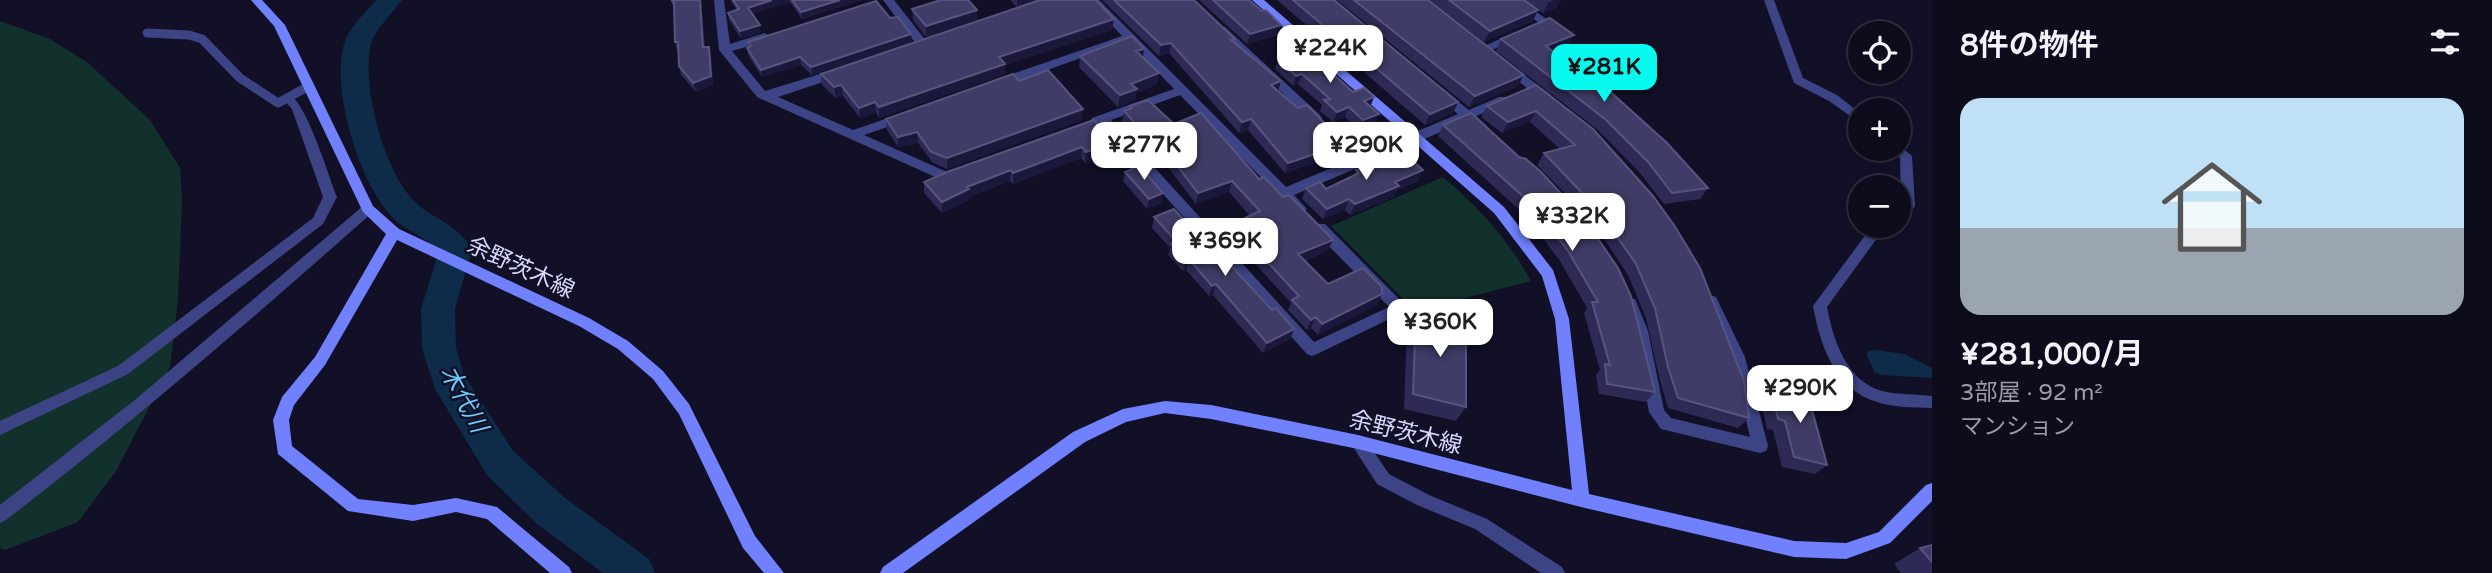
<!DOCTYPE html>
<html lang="ja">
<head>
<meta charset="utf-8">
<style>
	body { margin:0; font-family:"Varela Round","Noto Sans JP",sans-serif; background:#1b1a2a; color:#f1f3f6; height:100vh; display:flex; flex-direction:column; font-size:26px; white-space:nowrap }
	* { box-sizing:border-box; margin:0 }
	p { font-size:23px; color:#9a9ba4 }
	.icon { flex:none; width:38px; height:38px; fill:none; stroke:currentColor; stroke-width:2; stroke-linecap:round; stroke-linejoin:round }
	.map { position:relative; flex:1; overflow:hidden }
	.side { display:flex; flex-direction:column; background:#0d0c1d; width:560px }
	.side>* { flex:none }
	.tools { position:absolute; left:1848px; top:21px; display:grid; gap:14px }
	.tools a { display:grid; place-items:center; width:63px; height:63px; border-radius:50%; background:#0d0c1d; box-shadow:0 4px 10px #0003,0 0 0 2px #2d2c3b; font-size:35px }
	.price { position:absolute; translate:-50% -60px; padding:0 16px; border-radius:14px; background:#fff; color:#222; font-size:23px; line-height:46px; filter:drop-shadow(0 2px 4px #0008) }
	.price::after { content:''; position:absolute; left:50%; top:42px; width:21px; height:16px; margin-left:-10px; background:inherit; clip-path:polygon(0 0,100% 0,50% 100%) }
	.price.active { background:#08f9f0; color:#111 }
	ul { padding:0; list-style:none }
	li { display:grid; align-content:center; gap:14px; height:371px; padding:0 28px }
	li+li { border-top:2px solid #2d2c3b }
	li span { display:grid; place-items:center; height:217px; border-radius:21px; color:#555 }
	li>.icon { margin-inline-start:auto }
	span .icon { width:126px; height:126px; fill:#fffc; stroke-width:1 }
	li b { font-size:30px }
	h2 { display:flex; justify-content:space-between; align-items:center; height:84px; padding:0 28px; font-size:30px }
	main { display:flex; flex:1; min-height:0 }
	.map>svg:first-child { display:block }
	.green { fill:#13312c }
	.water { fill:#0e2b49 }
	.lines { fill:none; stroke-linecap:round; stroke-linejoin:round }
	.river { fill:#0e2b49; fill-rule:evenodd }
	.lane { stroke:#3d4485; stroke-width:9 }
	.street { fill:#3d4485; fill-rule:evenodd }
	.secondary { fill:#7180fc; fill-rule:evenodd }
	.wall { fill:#2d2a55 }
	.shaded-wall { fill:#1a183b }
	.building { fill:#3f3d67; stroke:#57557f; stroke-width:2 }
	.labels { text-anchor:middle; stroke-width:5; stroke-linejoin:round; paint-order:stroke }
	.street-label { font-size:23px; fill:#d7d8fe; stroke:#111027 }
	.water-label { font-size:24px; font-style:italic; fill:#68cbfb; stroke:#111027 }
</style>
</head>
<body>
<main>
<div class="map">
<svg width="1932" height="573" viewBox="0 0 1932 573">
	<rect width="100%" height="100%" fill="#111027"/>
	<path class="green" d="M0 21 50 39 88 63 150 120 180 168 182 200 178 299 170 367 116 471 78 522 5 550 0 548Z
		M1443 177C1479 208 1508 239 1531 281L1415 311 1331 226Z"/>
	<path class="water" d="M1876 350 1904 354 1932 368V378L1882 375 1875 373 1867 356 1868 351Z"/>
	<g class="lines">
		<path class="river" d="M376 0H402C392 14 376 28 371 44 361 86 384 172 415 202 434 220 458 224 472 249L455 309 456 348 464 375 513 451 565 498 649 559 655 573H603L537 524 487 475 435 389 422 348 421 309 439 251C425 236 405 231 391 216 359 181 331 91 344 44 349 27 365 13 376 0Z"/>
		<path class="lane" d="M147 33 189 35 202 39 240 78 278 103 309 86"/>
		<path class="street" d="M714 0H724L730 44 765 33 771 37 769 40 732 51 765 91 833 70H841V76L778 97 853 130 900 114H908L910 117 908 120 864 135 947 172 956 168 961 170 962 173C959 179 949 182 942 180L757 97 719 50Z
			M883 0H894L927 42V48H919Z
			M1088 0H1099L1286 187 1353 159 1327 135 1325 132 1327 129H1335L1364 154 1458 114 1439 99V93H1447L1469 110 1499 97H1507L1509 100 1507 103 1476 116 1488 127 1486 130H1478L1466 121 1294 195 1307 209 1300 214 1295 212 1180 95 1111 120 1314 342 1389 307 1315 232 1313 228 1315 224H1325L1404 304 1406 308 1404 312 1317 354 1312 356 1307 354 1100 124 1096 125 1090 121 1092 118 1174 89 1128 41 1003 86H995V80L1122 36Z
			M1508 0H1520L1552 23 1546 26 1542 25Z
			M1764 0H1774L1803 78 1837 95 1860 113V123L1829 101 1794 83Z
			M1221 26 1225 27 1320 115 1322 118 1320 121H1312L1217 31V27Z
			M1515 32 1521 36 1519 39 1484 53 1478 49Z
			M1507 62 1550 94 1552 97 1550 100H1542L1503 69V63Z
			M288 94C307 102 328 175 337 197L323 224 128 374 0 435V421L118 366 313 218 323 197 292 109 282 98Z
			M1899 145 1912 156 1915 206 1913 209 1899 214V204L1901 203 1900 158 1891 149H1899Z
			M368 204 375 209 373 212C253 318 132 423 6 520L0 523V505L136 399 363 206Z
			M1872 226H1886L1827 307C1833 339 1846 381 1882 391 1898 395 1916 394 1932 396V408C1914 407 1895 408 1877 402 1835 390 1820 345 1813 306Z
			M1711 295 1716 297 1745 357 1768 446 1766 451 1760 453 1661 429 1649 412 1634 331 1623 303 1625 299H1635L1648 331 1664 410 1671 418 1750 437 1731 357 1704 301 1706 297Z
			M1358 435 1364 437 1389 474 1429 495 1487 519 1562 567 1565 573H1541L1475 529 1417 505 1377 484 1350 442 1352 437Z"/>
		<path class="secondary" d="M251 0H262L285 25 373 206 399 229 589 318 628 341 663 371 689 404 755 536 784 573H764L743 548 679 414 653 379 618 349 579 326 397 240 325 365 294 405 289 420 292 446 358 499 413 505 456 498 497 507 569 567 572 573H550L487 519 456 512 413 521 348 511 278 454 273 420 282 397 315 357 386 234 363 212 274 26Z
			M1252 0H1264L1504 207 1553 270 1569 319 1589 494 1794 541 1846 543 1879 532 1926 485 1932 483V501L1890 543 1846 559 1794 557 1581 507 1358 449 1211 419 1165 413 1126 422 1085 442 903 573H880L883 567 1073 432 1123 409 1165 401 1211 405 1358 435 1572 490 1555 319 1542 276 1494 213Z"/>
	</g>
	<path class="wall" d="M670 0H701L705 47 711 55 713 85 696 92 681 75 679 66 678 51H677L675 42 674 7Z
		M730 0H863L802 19 790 2 752 14 761 32 741 39 729 20 728 13 737 10Z
		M937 0H968L977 20 926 37 913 20 912 9 938 1Z
		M1010 0H1039L1017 7Z
		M1102 0H1194L1278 91 1298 108 1345 144 1341 154 1285 173 1248 130 1239 133 1169 53 1159 56Z
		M1199 0H1249L1262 11 1281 25 1278 35 1247 44Z
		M1277 0H1334L1458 102 1453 113 1425 125 1358 67V64L1329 40 1326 42Z
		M1337 0H1428L1518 86 1469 107Z
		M1430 0H1524L1533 21 1484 42Z
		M1525 0H1561L1556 8 1543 13Z
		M890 18 912 42 812 75 801 65 762 77 748 55 747 48 749 47 748 42Z
		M1114 19 1112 30 1005 65V74L879 118 876 112 860 118 843 96 836 98 822 85 821 74Z
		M1574 35 1568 46 1554 52 1708 188 1700 199 1664 204 1640 173 1598 130 1496 51 1501 39Z
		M1144 49 1143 57 1159 73 1157 84 1136 93 1135 100 1118 107 1079 67 1080 56Z
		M1278 59 1353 92 1374 97 1370 107 1375 125 1359 131 1345 117 1333 122 1320 111 1322 105 1298 84 1293 86 1275 69Z
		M1019 81 1082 120 947 169 932 162 918 143 898 147 887 130 886 119Z
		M1536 85 1749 418 1738 428 1668 408 1659 377 1646 318 1628 275 1593 222 1537 165 1544 153 1560 149 1530 122 1502 133 1481 117 1487 106Z
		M1130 106 1174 124 1259 179 1328 250 1305 261 1328 284 1382 294 1377 305 1318 335 1311 328 1307 330 1288 310 1291 303 1229 235 1232 224 1250 216 1229 192 1196 204 1160 157 1154 159 1122 122 1124 111 1130 109Z
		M1094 120 1111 153 1085 163 1081 158 1013 184 1010 181 969 197V200L942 213 924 193V182Z
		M1443 125 1519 157 1655 392 1646 402 1599 394 1596 375 1600 370 1584 313 1587 308 1560 261 1527 217 1438 136Z
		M1394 162 1423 170 1418 181 1397 190 1394 197 1350 215 1345 210 1323 219 1302 199 1306 188 1326 189 1353 176 1356 170Z
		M1125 172 1163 193 1161 203 1147 209 1123 181Z
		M1154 217 1217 257 1272 310 1294 329 1290 339 1263 353 1213 295 1209 296 1186 270 1183 271 1168 255 1170 248 1152 228Z
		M1416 311 1466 407 1456 421 1404 409 1407 326Z
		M1771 387 1827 465 1815 474 1782 467 1773 430 1767 429 1760 397Z
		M1932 545V573H1901L1894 564 1920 548Z"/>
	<path class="shaded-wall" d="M700 0H701L705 56 703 47Z
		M772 0H789L790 2 749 15 748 8Z
		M840 0H863L802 19 801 12Z
		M1017 0H1039L1017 7Z
		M1555 0H1561L1556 8 1543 13 1549 2Z
		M977 10V20L926 37V26Z
		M1538 10 1533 21 1484 42 1490 31Z
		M1114 19 1112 30 1005 65V74L879 118V107L999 57Z
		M760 25 761 32 741 39 740 31Z
		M1281 25 1278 35 1247 44 1250 34Z
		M1333 29 1329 40 1326 42 1330 31Z
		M911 34 912 42 812 75 811 67Z
		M1574 35 1568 46 1540 57 1546 46Z
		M1171 43 1169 53 1159 56 1161 45Z
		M709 47 711 55 713 85 696 92 693 83Z
		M1144 49 1142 60 1136 51Z
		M800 57 801 65 762 77 761 70Z
		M1159 73 1157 84 1136 93 1135 100 1118 107 1120 95 1131 84Z
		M1302 74 1298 84 1293 86 1296 76Z
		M1524 75 1518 86 1469 107 1475 96Z
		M1281 81 1278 92 1271 85Z
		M841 85 843 96 836 98 834 87Z
		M1374 97 1370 107 1364 101Z
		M875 102 876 112 860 118 859 108Z
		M1458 102 1453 113 1425 125 1430 114Z
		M1349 107 1345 117 1333 122 1337 112Z
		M1083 109 1082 120 947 169V158Z
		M1536 111 1530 122 1502 133 1508 122Z
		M1379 114 1375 125 1359 131 1363 120Z
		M1251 119 1248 130 1239 133 1242 122Z
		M917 132 918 143 898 147V137Z
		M1113 142 1111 153 1085 163 1086 152Z
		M1345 144 1341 154 1285 173 1288 163Z
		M1162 146 1160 157 1154 159 1157 148Z
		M1082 147 1081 158 1013 184V173Z
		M1011 170 1010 181 969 197V200L942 213V202L967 187Z
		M1423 170 1418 181 1397 190 1394 197 1350 215 1355 204 1395 182Z
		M1232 181 1229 192 1196 204 1198 193Z
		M1163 193 1161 203 1147 209 1149 199Z
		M1349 199 1345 210 1323 219 1327 209Z
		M1333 240 1328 250 1294 265 1298 254Z
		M1189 259 1186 270 1183 271 1186 260Z
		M1216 284 1213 295 1209 296 1212 286Z
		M1382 294 1377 305 1318 335 1322 324Z
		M1316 317 1311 328 1307 330 1311 320Z
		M1294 329 1290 339 1263 353 1267 343Z"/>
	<path class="building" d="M672 0H700L703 47H709L711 76 693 83 679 66 678 42H675L674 3Z
		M733 0H772L748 8 760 25 740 31 728 13 739 9Z
		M792 0H840L801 12Z
		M941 0H968L977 10 926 26 912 9Z
		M1040 0H1096L1114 19 999 57 1005 64 879 107 875 102 859 108 841 85 834 87 821 74Z
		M1114 0H1194L1235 39 1231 40 1281 81 1271 85 1298 108 1307 105 1345 144 1288 163 1251 119 1242 122 1171 43 1161 45Z
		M1213 0H1249L1262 11 1266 10 1281 25 1250 34Z
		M1293 0H1334L1458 102 1430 114 1362 56 1364 55 1333 29 1330 31Z
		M1354 0H1428L1524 75 1475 96Z
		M1449 0H1524L1538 10 1490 31Z
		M876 1 890 18 898 17 911 34 811 67 800 57 761 70 747 48 751 46 748 42Z
		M1550 18 1574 35 1546 46 1583 75 1588 73 1605 87 1667 143 1708 188 1672 193 1648 162 1605 119 1501 39Z
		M1132 36 1144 49 1136 51 1159 73 1131 84 1137 89 1120 95 1080 56Z
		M1307 50 1353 92 1364 88 1374 97 1364 101 1379 114 1363 120 1349 107 1337 112 1324 100 1330 99 1302 74 1296 76 1278 59Z
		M1048 70 1083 109 947 158 931 152 917 132 898 137 886 119 1013 74 1019 81Z
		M1536 85 1593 129 1653 196 1674 225 1700 268 1744 381 1749 418 1678 398 1668 367 1655 308 1636 264 1600 212 1544 153 1575 145 1536 111 1508 122 1487 106Z
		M1148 100 1174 124 1201 113 1259 179 1264 177 1283 197 1289 195 1333 240 1298 254 1328 284 1363 268 1382 287V294L1322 324 1316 317 1311 320 1292 300 1299 296 1232 224 1260 211 1232 181 1198 193 1162 146 1157 148 1124 111 1132 108 1130 106Z
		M1471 113 1519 157 1526 159 1541 172 1583 217 1618 268 1631 296 1655 392 1607 384 1605 364 1610 365 1592 302H1598L1568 251 1534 206 1443 125Z
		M1094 120 1113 142 1086 152 1082 147 1013 173 1011 170 967 187 969 189 942 202 924 182 947 172Z
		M1407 156 1423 170 1395 182 1399 186 1355 204 1349 199 1327 209 1306 188 1320 182 1326 189 1359 173 1356 170 1388 157 1394 162Z
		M1139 166 1163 193 1149 199 1125 172Z
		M1174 209 1217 257 1221 255 1272 310 1276 308 1294 329 1267 343 1216 284 1212 286 1189 259 1186 260 1171 244 1176 241 1154 217Z
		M1416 311 1466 322V407L1413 394Z
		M1771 387 1808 395 1827 465 1794 457 1785 421 1778 419Z
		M1932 545V562L1920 548Z"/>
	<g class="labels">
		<g class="street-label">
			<text transform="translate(521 267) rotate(25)" y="8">余野茨木線</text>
			<text transform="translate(1406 432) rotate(14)" y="8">余野茨木線</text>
		</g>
		<g class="water-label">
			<text transform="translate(464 399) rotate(62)" y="8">木代川</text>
		</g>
	</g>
</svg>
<div class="tools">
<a><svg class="icon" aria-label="locate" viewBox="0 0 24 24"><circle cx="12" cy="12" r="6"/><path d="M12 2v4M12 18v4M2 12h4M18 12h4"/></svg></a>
<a>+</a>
<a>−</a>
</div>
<b class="price" style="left:1330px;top:85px">¥224K</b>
<b class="price active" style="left:1604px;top:104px">¥281K</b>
<b class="price" style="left:1144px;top:182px">¥277K</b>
<b class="price" style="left:1366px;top:182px">¥290K</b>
<b class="price" style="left:1572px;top:253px">¥332K</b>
<b class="price" style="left:1225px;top:278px">¥369K</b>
<b class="price" style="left:1440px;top:359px">¥360K</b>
<b class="price" style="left:1800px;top:425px">¥290K</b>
</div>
<section class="side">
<h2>8件の物件<svg class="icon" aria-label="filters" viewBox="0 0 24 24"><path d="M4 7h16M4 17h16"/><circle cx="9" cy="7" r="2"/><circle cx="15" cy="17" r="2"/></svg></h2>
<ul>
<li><span style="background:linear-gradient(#bfe0f5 60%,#9aa5b1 0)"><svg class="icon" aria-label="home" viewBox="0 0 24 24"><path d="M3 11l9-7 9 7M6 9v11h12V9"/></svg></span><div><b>¥281,000/月</b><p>3部屋 · 92 m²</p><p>マンション</p></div></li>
</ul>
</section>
</main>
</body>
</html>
